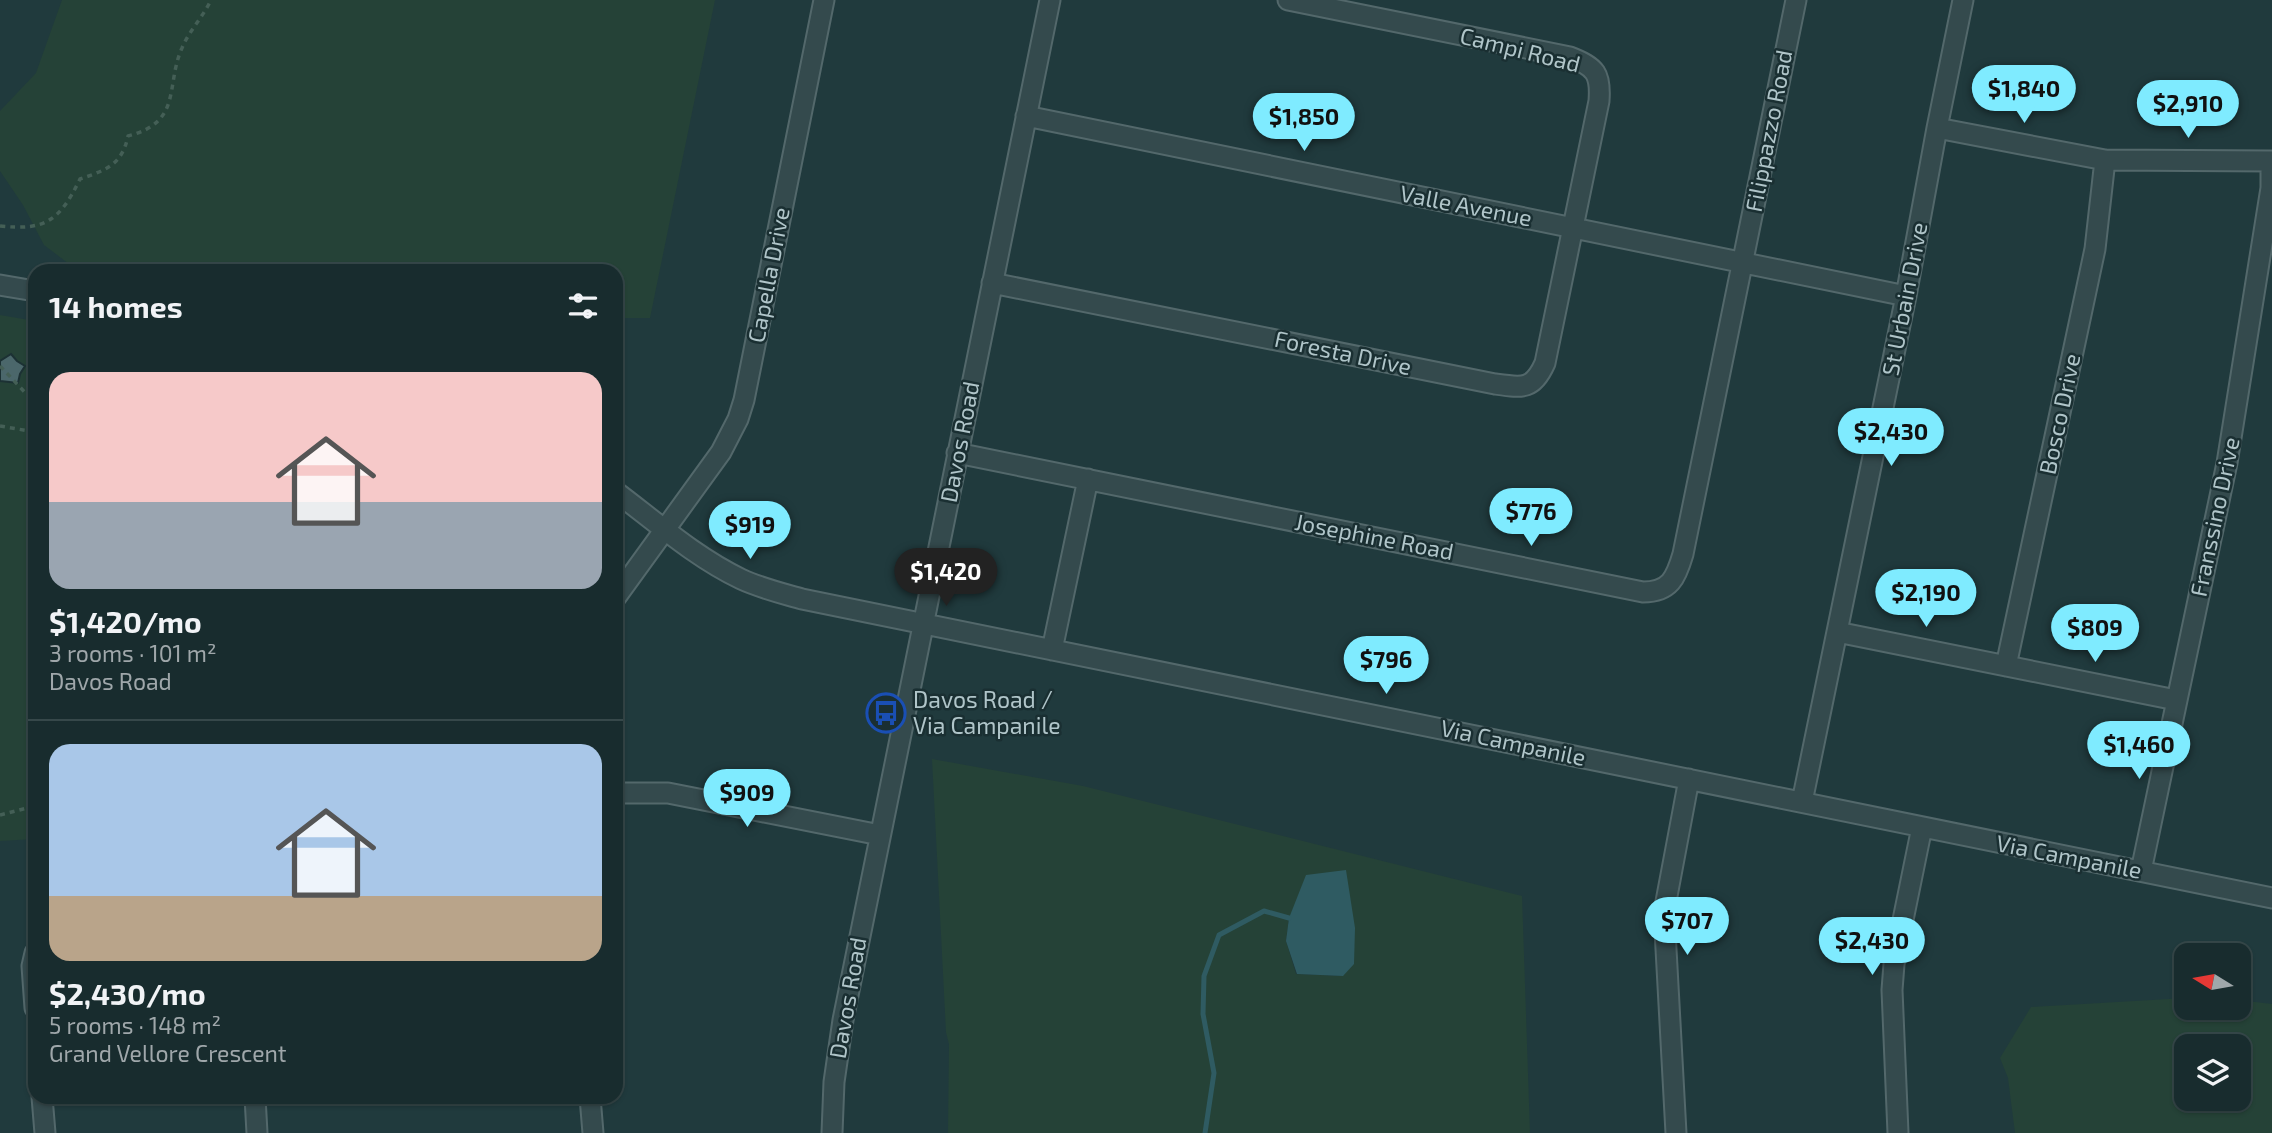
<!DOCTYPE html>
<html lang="en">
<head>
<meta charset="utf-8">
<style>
	body { margin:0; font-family:"Exo 2",sans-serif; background:#25383a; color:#f1f3f6; height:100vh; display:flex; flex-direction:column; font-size:26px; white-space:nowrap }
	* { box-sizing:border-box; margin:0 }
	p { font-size:23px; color:#9fa7aa }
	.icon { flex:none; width:38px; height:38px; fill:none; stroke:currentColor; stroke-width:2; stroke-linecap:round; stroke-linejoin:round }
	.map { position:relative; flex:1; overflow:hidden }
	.drawer { position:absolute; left:28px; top:264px; width:595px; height:840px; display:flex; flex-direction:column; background:#182c2e; border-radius:21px; box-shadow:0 2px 5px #0004,0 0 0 2px #36484a }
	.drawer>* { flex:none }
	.needle { width:46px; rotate:281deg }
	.tools { position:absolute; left:2174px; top:943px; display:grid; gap:14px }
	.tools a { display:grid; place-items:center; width:77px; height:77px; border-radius:14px; background:#182c2e; box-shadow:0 2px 5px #0004,0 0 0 2px #36484a; font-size:35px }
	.price { position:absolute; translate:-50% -60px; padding:0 16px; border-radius:24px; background:#7febff; color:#111; font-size:23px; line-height:46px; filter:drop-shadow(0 2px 4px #0008) }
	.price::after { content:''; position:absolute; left:50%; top:42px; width:21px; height:16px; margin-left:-10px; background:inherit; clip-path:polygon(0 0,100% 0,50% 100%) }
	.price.current { background:#222; color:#fff }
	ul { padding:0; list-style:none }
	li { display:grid; align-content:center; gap:14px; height:371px; padding:0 21px }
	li+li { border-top:2px solid #36484a }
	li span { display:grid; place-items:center; height:217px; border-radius:21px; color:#555 }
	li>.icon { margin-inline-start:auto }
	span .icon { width:126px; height:126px; fill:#fffc; stroke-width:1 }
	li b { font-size:30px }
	h2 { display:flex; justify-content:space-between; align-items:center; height:84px; padding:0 21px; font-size:30px }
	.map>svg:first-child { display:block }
	.green { fill:#254237; fill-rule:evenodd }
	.water { fill:#2f5b62 }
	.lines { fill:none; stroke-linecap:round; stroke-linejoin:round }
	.stream { stroke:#2f5b62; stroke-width:5 }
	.building { fill:#4b676b; stroke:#1c3134; stroke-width:2 }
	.minor-casing { stroke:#53686b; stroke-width:23 }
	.path { stroke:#445f56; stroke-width:3.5; stroke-dasharray:5 5; stroke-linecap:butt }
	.minor { stroke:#344a4d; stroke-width:19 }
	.labels { text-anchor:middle; stroke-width:5; stroke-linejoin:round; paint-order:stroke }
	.street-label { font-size:23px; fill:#b0c5c9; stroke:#1a2f32 }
	.poi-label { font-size:23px; fill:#b0c5c9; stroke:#1a2f32; text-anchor:start }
</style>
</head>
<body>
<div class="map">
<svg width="2272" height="1133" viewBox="0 0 2272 1133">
	<rect width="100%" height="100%" fill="#203a3d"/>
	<path class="green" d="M62 0H715L650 318H616V271L77 270 44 245 23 205 0 171V111L36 73Z
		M0 315 35 321V839L0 841Z
		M932 759 1083 786 1522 896 1530 1133H948L949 1044 946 1032ZM1289 918 1343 976 1296 974 1286 941Z
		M2186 998V1008H2238V1000L2272 1004V1133H2015L2008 1078 2000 1058 2031 1007ZM2186 1046H2238V1099H2186Z"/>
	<path class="water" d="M1346 870 1355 928 1354 964 1343 976 1297 974 1286 941 1289 918 1306 875Z"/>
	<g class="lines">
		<path class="stream" d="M1205 1133 1214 1073 1203 1014 1204 976 1219 935 1264 911 1289 918"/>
	</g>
	<path class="building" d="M11 354 17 361 25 366 20 374 18 383 0 381V361Z"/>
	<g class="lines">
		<g class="minor-casing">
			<path id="minor" d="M1026 116 1906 296
				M1937 128 2105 160 2272 161
				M992 283 1495 384C1523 388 1533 390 1545 363L1599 101C1601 74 1596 67 1570 57L1288 0
				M0 285 35 291
				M957 453 1643 592C1670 592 1676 578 1683 554L1796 0
				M616 492C656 522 695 557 741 579 760 588 781 593 802 599L2272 898
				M616 597 721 452 738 419 744 400 824 0
				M1837 632 2176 700
				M1052 650 1088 479
				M2006 666 2095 249 2105 160
				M616 793H668L880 835
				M1802 802 1906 296 1937 128 1963 0
				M2141 871 2227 463 2271 188V161
				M35 953 32 966 35 1008
				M42 1097 45 1133
				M255 1097 257 1133
				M590 1097 593 1133
				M832 1133 834 1082 843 1020 1050 0
				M1676 1133 1664 912 1689 779
				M1898 1133 1892 990 1894 964 1922 827"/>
		</g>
		<path class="path" d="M0 226C46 231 60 220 80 179 106 170 122 165 128 136 183 122 165 86 182 48 189 31 203 17 211 0
			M0 366 35 403
			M0 426 35 432
			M0 815 35 806"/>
		<use href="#minor" class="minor"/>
	</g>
	<defs>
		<g id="bus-ring" transform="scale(2.0125)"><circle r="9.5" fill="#1a2f32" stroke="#1a4fb4" stroke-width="1.5"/><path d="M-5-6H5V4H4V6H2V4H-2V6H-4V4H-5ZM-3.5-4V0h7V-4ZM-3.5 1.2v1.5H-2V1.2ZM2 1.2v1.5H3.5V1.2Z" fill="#1a4fb4"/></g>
	</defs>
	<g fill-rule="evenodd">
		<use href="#bus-ring" x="886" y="713"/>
	</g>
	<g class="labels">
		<g class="street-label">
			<text transform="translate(1520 50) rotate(14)" y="8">Campi Road</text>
			<text transform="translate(1769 131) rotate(-79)" y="8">Filippazzo Road</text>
			<text transform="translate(1466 206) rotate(11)" y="8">Valle Avenue</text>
			<text transform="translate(769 275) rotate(-79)" y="8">Capella Drive</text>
			<text transform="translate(1905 299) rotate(-79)" y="8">St Urbain Drive</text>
			<text transform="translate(1343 353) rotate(12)" y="8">Foresta Drive</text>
			<text transform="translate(2060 414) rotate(-78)" y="8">Bosco Drive</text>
			<text transform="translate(960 442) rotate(-79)" y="8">Davos Road</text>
			<text transform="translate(2215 517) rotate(-78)" y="8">Franssino Drive</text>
			<text transform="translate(1374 537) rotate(11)" y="8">Josephine Road</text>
			<text transform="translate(1513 743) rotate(12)" y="8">Via Campanile</text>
			<text transform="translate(2069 857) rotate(11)" y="8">Via Campanile</text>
			<text transform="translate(848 998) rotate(-80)" y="8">Davos Road</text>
		</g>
		<g class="poi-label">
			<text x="913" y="708">Davos Road /<tspan x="913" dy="26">Via Campanile</tspan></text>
		</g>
	</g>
</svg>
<div class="tools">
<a><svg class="needle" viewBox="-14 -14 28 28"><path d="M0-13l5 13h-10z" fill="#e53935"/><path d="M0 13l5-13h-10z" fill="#9fa7aa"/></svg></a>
<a><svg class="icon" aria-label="layers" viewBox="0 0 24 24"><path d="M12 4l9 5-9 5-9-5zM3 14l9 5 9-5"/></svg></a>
</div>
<b class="price" style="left:2024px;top:125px">$1,840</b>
<b class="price" style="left:2188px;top:140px">$2,910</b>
<b class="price" style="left:1304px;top:153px">$1,850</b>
<b class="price" style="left:1891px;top:468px">$2,430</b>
<b class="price" style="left:1531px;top:548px">$776</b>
<b class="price" style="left:750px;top:561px">$919</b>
<b class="price current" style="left:946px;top:608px">$1,420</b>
<b class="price" style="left:1926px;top:629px">$2,190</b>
<b class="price" style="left:2095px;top:664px">$809</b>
<b class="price" style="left:1386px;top:696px">$796</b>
<b class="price" style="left:2139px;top:781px">$1,460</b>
<b class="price" style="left:747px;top:829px">$909</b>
<b class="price" style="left:1687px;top:957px">$707</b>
<b class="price" style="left:1872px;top:977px">$2,430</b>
<section class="drawer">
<h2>14 homes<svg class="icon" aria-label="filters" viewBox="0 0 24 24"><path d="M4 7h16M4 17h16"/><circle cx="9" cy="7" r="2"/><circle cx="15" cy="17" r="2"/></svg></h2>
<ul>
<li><span style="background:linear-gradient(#f6c9c9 60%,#9aa5b1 0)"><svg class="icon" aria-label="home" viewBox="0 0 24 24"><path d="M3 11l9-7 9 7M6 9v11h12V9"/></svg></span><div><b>$1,420/mo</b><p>3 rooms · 101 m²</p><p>Davos Road</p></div></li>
<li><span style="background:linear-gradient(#a9c7e8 70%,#b9a48a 0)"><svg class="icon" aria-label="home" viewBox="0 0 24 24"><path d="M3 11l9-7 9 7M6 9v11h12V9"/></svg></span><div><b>$2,430/mo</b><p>5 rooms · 148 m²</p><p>Grand Vellore Crescent</p></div></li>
</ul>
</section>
</div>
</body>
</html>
